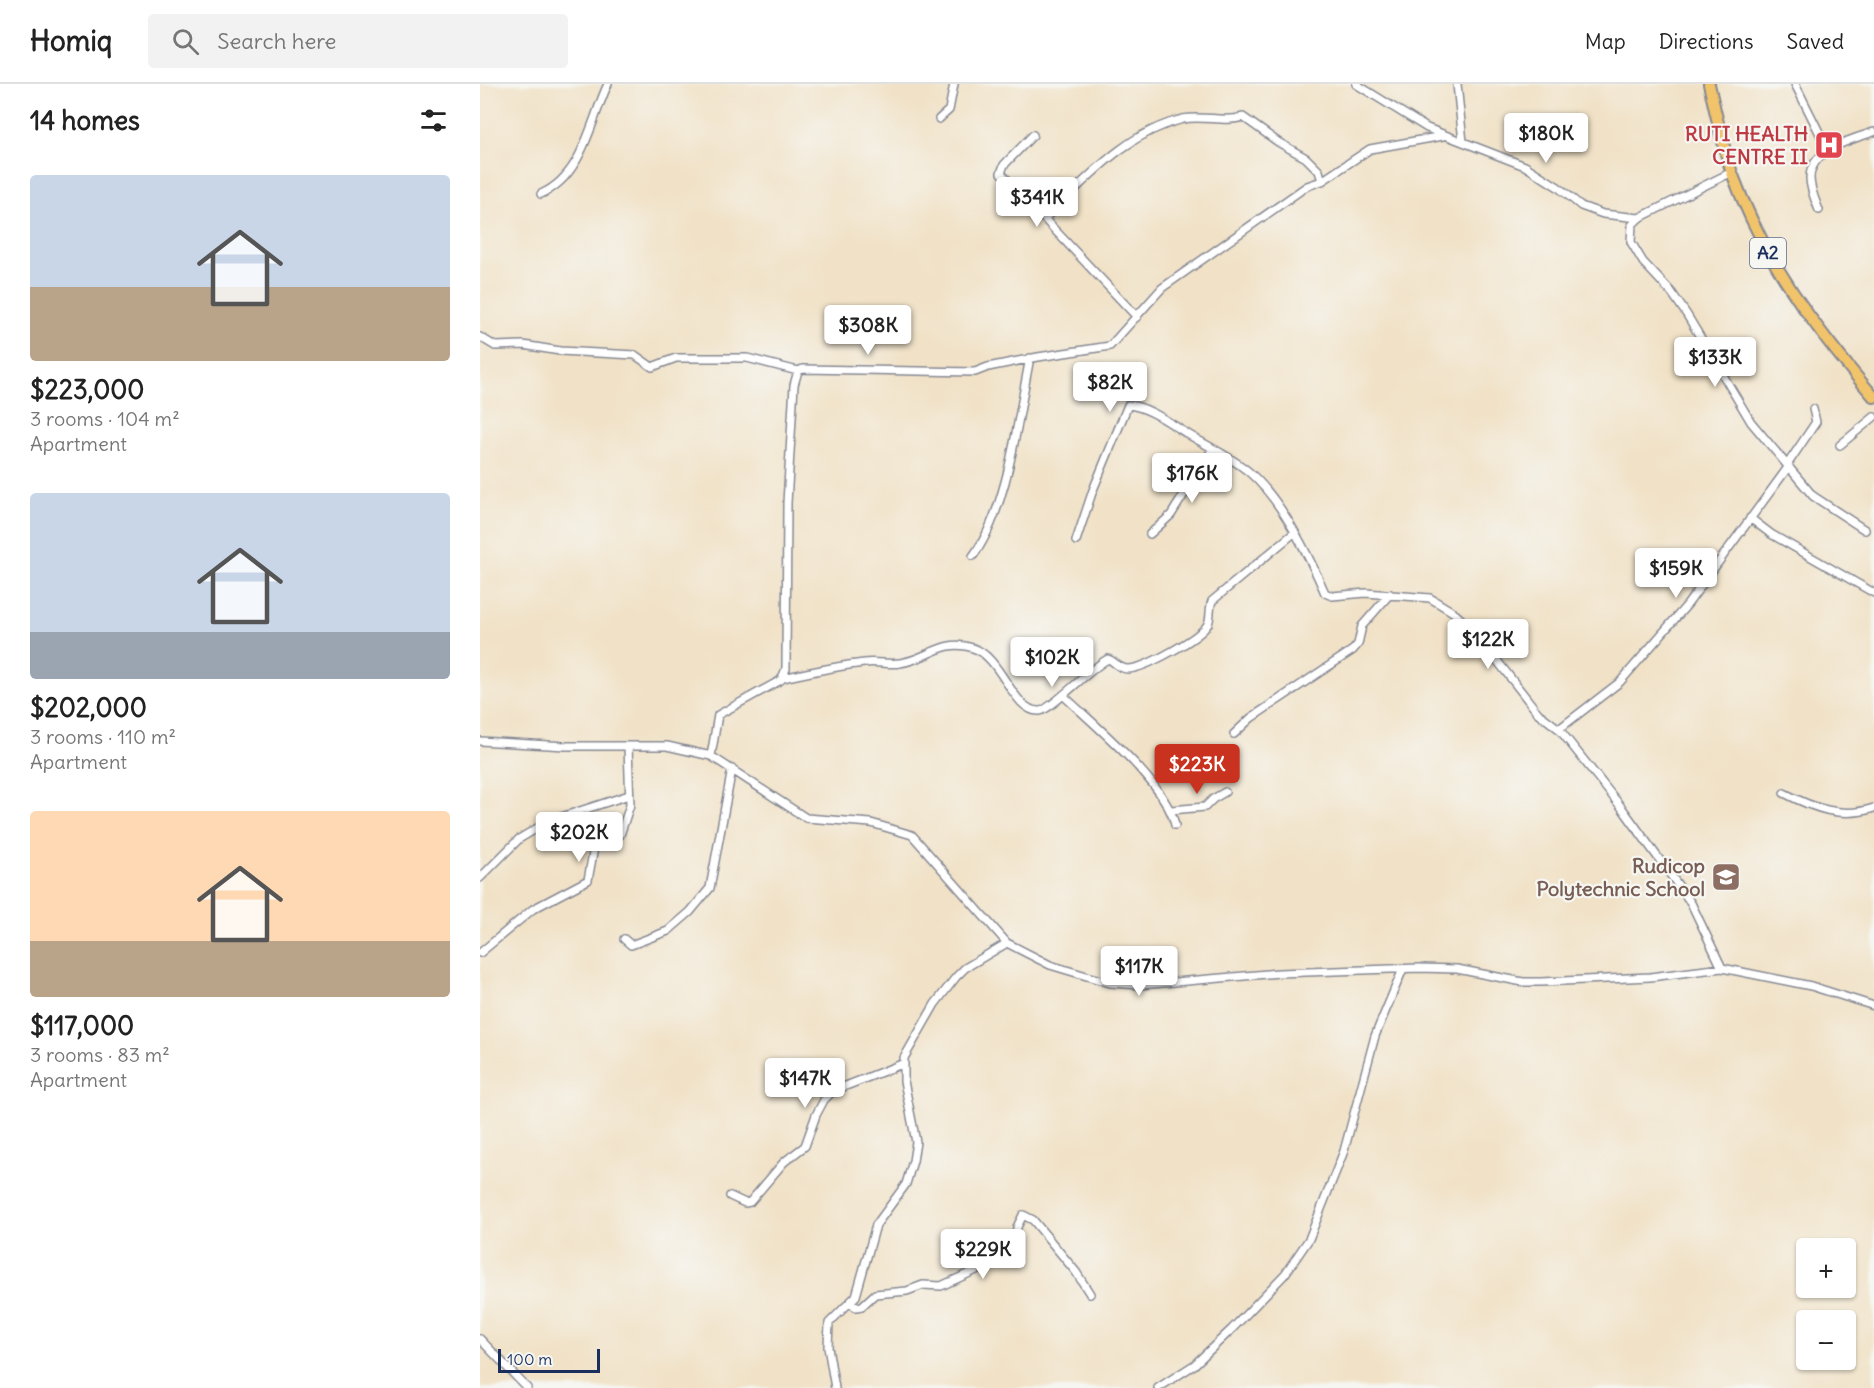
<!DOCTYPE html>
<html lang="en">
<head>
<meta charset="utf-8">
<style>
	body { margin:0; font-family:Delius,sans-serif; background:#f2f2f2; color:#222; height:100vh; display:flex; flex-direction:column; font-size:22px; white-space:nowrap }
	* { box-sizing:border-box; margin:0 }
	p { font-size:20px; color:#767676 }
	.icon { flex:none; width:33px; height:33px; fill:none; stroke:currentColor; stroke-width:2; stroke-linecap:round; stroke-linejoin:round }
	.map { position:relative; flex:1; overflow:hidden }
	.sheet { display:flex; flex-direction:column; background:#fff; width:480px }
	.sheet>* { flex:none }
	.fabs { position:absolute; left:1316px; top:1154px; display:grid; gap:12px }
	.fabs a { display:grid; place-items:center; width:60px; height:60px; border-radius:6px; background:#fff; box-shadow:0 2px 4px #0004; font-size:30px }
	.scale { position:absolute; left:18px; bottom:15px; width:102px; box-sizing:border-box; padding-left:6px; border:3px solid #1b2f5e; border-top:0; font-size:16px; line-height:21px; white-space:nowrap; color:#1b2f5e; -webkit-text-stroke:4px #f6f6f2; paint-order:stroke }
	.price { position:absolute; translate:-50% -51px; padding:0 14px; border-radius:6px; background:#fff; color:#222; font-size:20px; line-height:39px; filter:drop-shadow(0 2px 3px #0008) }
	.price::after { content:''; position:absolute; left:50%; top:36px; width:18px; height:14px; margin-left:-9px; background:inherit; clip-path:polygon(0 0,100% 0,50% 100%) }
	.price.active { background:#c8321e; color:#fff }
	ul { padding:0; list-style:none }
	li { display:grid; align-content:center; gap:12px; height:318px; padding:0 30px }
	li span { display:grid; place-items:center; height:186px; border-radius:6px; color:#555 }
	li>.icon { margin-inline-start:auto }
	span .icon { width:108px; height:108px; fill:#fffc; stroke-width:1 }
	li b { font-size:26px }
	h2 { display:flex; justify-content:space-between; align-items:center; height:72px; padding:0 30px; font-size:26px }
	header { display:flex; align-items:center; gap:36px; box-sizing:border-box; height:84px; padding:0 30px; background:#fff; border-bottom:2px solid #e0e0e0 }
	header strong { font-size:28px }
	nav { display:flex; gap:33px; margin-inline-start:auto; font-size:21px }
	.search { width:420px; height:54px; background:#f2f2f2; display:flex; align-items:center; gap:15px; box-sizing:border-box; padding:0 21px; border-radius:6px; color:#767676; font-size:22px }
	main { display:flex; flex:1; min-height:0 }
	.map>svg:first-child { display:block }
	.lines { fill:none; stroke-linecap:round; stroke-linejoin:round }
	.minor-casing { stroke:#868892; stroke-width:10 }
	.primary-casing { stroke:#868892; stroke-width:14 }
	.minor { stroke:#fff; stroke-width:7 }
	.primary { stroke:#f1c36a; stroke-width:10 }
	.labels { text-anchor:middle; stroke-width:4.5; stroke-linejoin:round; paint-order:stroke }
	.shield { fill:#f6f6f2; stroke:#5d6b8a; stroke-width:1.5 }
	.shield-label { font-size:18px; font-weight:bold; fill:#1b2f5e }
	.health-label { font-size:20px; font-weight:bold; fill:#be3a42; stroke:#f6f6f2; text-anchor:end }
	.education-label { font-size:20px; font-weight:bold; fill:#785e54; stroke:#f6f6f2; text-anchor:end }
</style>
</head>
<body>
<header>
<strong>Homiq</strong>
<div class="search"><svg class="icon" aria-label="search" viewBox="0 0 24 24"><circle cx="10" cy="10" r="6"/><path d="M15 15l6 6"/></svg>Search here</div>
<nav><a>Map</a><a>Directions</a><a>Saved</a></nav>
</header>
<main>
<section class="sheet">
<h2>14 homes<svg class="icon" aria-label="filters" viewBox="0 0 24 24"><path d="M4 7h16M4 17h16"/><circle cx="9" cy="7" r="2"/><circle cx="15" cy="17" r="2"/></svg></h2>
<ul>
<li><span style="background:linear-gradient(#c9d6e8 60%,#b9a48a 0)"><svg class="icon" aria-label="home" viewBox="0 0 24 24"><path d="M3 11l9-7 9 7M6 9v11h12V9"/></svg></span><div><b>$223,000</b><p>3 rooms · 104 m²</p><p>Apartment</p></div></li>
<li><span style="background:linear-gradient(#c9d6e8 75%,#9aa5b1 0)"><svg class="icon" aria-label="home" viewBox="0 0 24 24"><path d="M3 11l9-7 9 7M6 9v11h12V9"/></svg></span><div><b>$202,000</b><p>3 rooms · 110 m²</p><p>Apartment</p></div></li>
<li><span style="background:linear-gradient(#ffd9b3 70%,#b9a48a 0)"><svg class="icon" aria-label="home" viewBox="0 0 24 24"><path d="M3 11l9-7 9 7M6 9v11h12V9"/></svg></span><div><b>$117,000</b><p>3 rooms · 83 m²</p><p>Apartment</p></div></li>
</ul>
</section>
<div class="map">
<svg width="1394" height="1304" viewBox="0 0 1394 1304">
	<rect width="100%" height="100%" fill="#f6f6f2"/>
	<filter id="ink" filterUnits="userSpaceOnUse"><feTurbulence type="fractalNoise" baseFrequency=".0167" numOctaves="2"/><feDisplacementMap in="SourceGraphic" scale="12" xChannelSelector="R" yChannelSelector="G"/><feConvolveMatrix kernelMatrix="1 2 1 2 8 2 1 2 1" color-interpolation-filters="sRGB"/></filter>
	<filter id="wash" filterUnits="userSpaceOnUse"><feTurbulence type="fractalNoise" baseFrequency=".008" numOctaves="4" result="noise"/><feDisplacementMap in="SourceGraphic" scale="24" xChannelSelector="R" yChannelSelector="G"/><feGaussianBlur stdDeviation="1.35" result="paint"/><feColorMatrix in="noise" values="0 0 0 0 0 0 0 0 0 0 0 0 0 0 0 0 0 1.4 0 .05"/><feComposite in="paint" operator="in"/></filter>
	<g filter="url(#wash)">
		<rect width="100%" height="100%" fill="#f1e2c7"/>
	</g>
	<g filter="url(#ink)">
		<g class="lines">
			<g class="minor-casing">
				<path id="minor" d="M876 0 947 44 1045 82 1078 103 1101 122 1123 130 1159 134 1252 88
					M977 0 983 58
					M1315 0 1348 66
					M459 35 469 26 474 0
					M553 51 524 81 521 89 657 233
					M61 110C103 92 110 38 128 0
					M1339 126C1335 116 1330 105 1330 94 1330 66 1372 55 1394 48
					M565 134C607 95 645 49 703 35 723 31 746 39 763 33L798 58 826 74 839 87 842 97
					M1159 134 1152 141 1151 158 1163 178 1192 209 1207 231 1271 338 1333 412 1385 446
					M0 253 15 262 43 261 80 267 155 271 172 283 196 274H267L318 287
					M1360 361 1394 333
					M1307 381 1336 338 1333 325
					M1270 434 1291 450 1394 509
					M670 450 691 431 732 366
					M596 457 613 406 648 321C667 322 690 339 706 349 727 362 750 372 769 388 802 416 828 470 845 509L852 512 886 509 950 514 973 528 994 547 1058 629 1079 645 1142 724 1211 819 1242 884
					M493 472C528 426 538 332 550 274
					M303 594C330 588 357 582 384 579 396 577 408 581 420 579 449 575 462 554 493 564 522 573 533 629 560 627 571 626 611 583 628 575 635 577 638 585 648 585 664 585 720 554 728 540 731 533 729 525 732 517L814 449
					M583 611C613 640 687 700 695 741
					M1079 645 1140 598 1207 521 1309 382
					M754 650 771 634 873 566 878 560 882 542 910 510
					M0 657 86 662H187L231 672 326 734 391 739 432 751 527 859 570 881 630 899 660 901 799 889 939 884 977 885 1043 898H1061L1170 893 1242 884 1331 902 1394 922
					M231 672 238 631 301 596 306 585 307 419 314 301 318 287 323 285 495 288 508 283 558 273 630 262 682 204 827 102 842 97 890 65 963 52
					M1304 709C1333 724 1362 735 1394 724
					M691 726 725 723 733 715 745 708
					M0 794 39 755 69 737 149 711
					M144 855 151 861 188 847 210 828 230 804 252 685
					M0 869 53 825 108 796 115 758 140 751 150 721 148 662
					M250 1112 265 1119 270 1118 304 1078 325 1062 336 1031 344 1016 353 1007 422 980
					M370 1219 376 1223 382 1222 395 1210 427 1207 443 1201 461 1202 503 1183 535 1161 537 1143 543 1131 553 1136 596 1188 610 1210
					M0 1255 47 1304
					M355 1304 348 1263 349 1239 376 1212 396 1141 426 1100 433 1077 436 1058 424 997V974L455 920 476 893 485 884 527 859
					M678 1304 714 1281 752 1245 805 1190 829 1155 864 1067 895 952 923 885"/>
			</g>
			<g class="primary-casing">
				<path id="primary" d="M1229 0C1236 30 1242 60 1252 89 1285 178 1333 242 1394 313"/>
			</g>
			<use href="#minor" class="minor"/>
			<use href="#primary" class="primary"/>
		</g>
	</g>
	<defs>
		<g id="hospital-square" transform="scale(1.5)"><rect x="-9" y="-9" width="18" height="18" rx="4" fill="#e0444e" stroke="#f6f6f2"/><path d="M-5-5h3v3.5h4V-5h3V5h-3V1.5h-4V5h-3Z" fill="#fff"/></g>
		<g id="school-square" transform="scale(1.5)"><rect x="-9" y="-9" width="18" height="18" rx="4" fill="#8d6e63" stroke="#f6f6f2"/><path d="M0-5L7-2L0 1L-7-2ZM-4 1L0 2.5L4 1V4Q0 6-4 4Z" fill="#fff"/></g>
	</defs>
	<g fill-rule="evenodd">
		<use href="#hospital-square" x="1349" y="61"/>
		<use href="#school-square" x="1246" y="793"/>
	</g>
	<g class="labels">
		<rect class="shield" x="1270" y="154" width="36" height="30" rx="4.5"/>
		<g class="shield-label">
			<text x="1288" y="175">A2</text>
		</g>
		<g class="health-label">
			<text x="1328" y="57">RUTI HEALTH<tspan x="1328" dy="23">CENTRE II</tspan></text>
		</g>
		<g class="education-label">
			<text x="1225" y="789">Rudicop<tspan x="1225" dy="23">Polytechnic School</tspan></text>
		</g>
	</g>
</svg>
<div class="fabs">
<a>+</a>
<a>−</a>
</div>
<div class="scale">100 m</div>
<b class="price" style="left:1066px;top:80px">$180K</b>
<b class="price" style="left:557px;top:144px">$341K</b>
<b class="price" style="left:388px;top:272px">$308K</b>
<b class="price" style="left:1235px;top:304px">$133K</b>
<b class="price" style="left:630px;top:329px">$82K</b>
<b class="price" style="left:712px;top:420px">$176K</b>
<b class="price" style="left:1196px;top:515px">$159K</b>
<b class="price" style="left:1008px;top:586px">$122K</b>
<b class="price" style="left:572px;top:604px">$102K</b>
<b class="price active" style="left:717px;top:711px">$223K</b>
<b class="price" style="left:99px;top:779px">$202K</b>
<b class="price" style="left:659px;top:913px">$117K</b>
<b class="price" style="left:325px;top:1025px">$147K</b>
<b class="price" style="left:503px;top:1196px">$229K</b>
</div>
</main>
</body>
</html>
